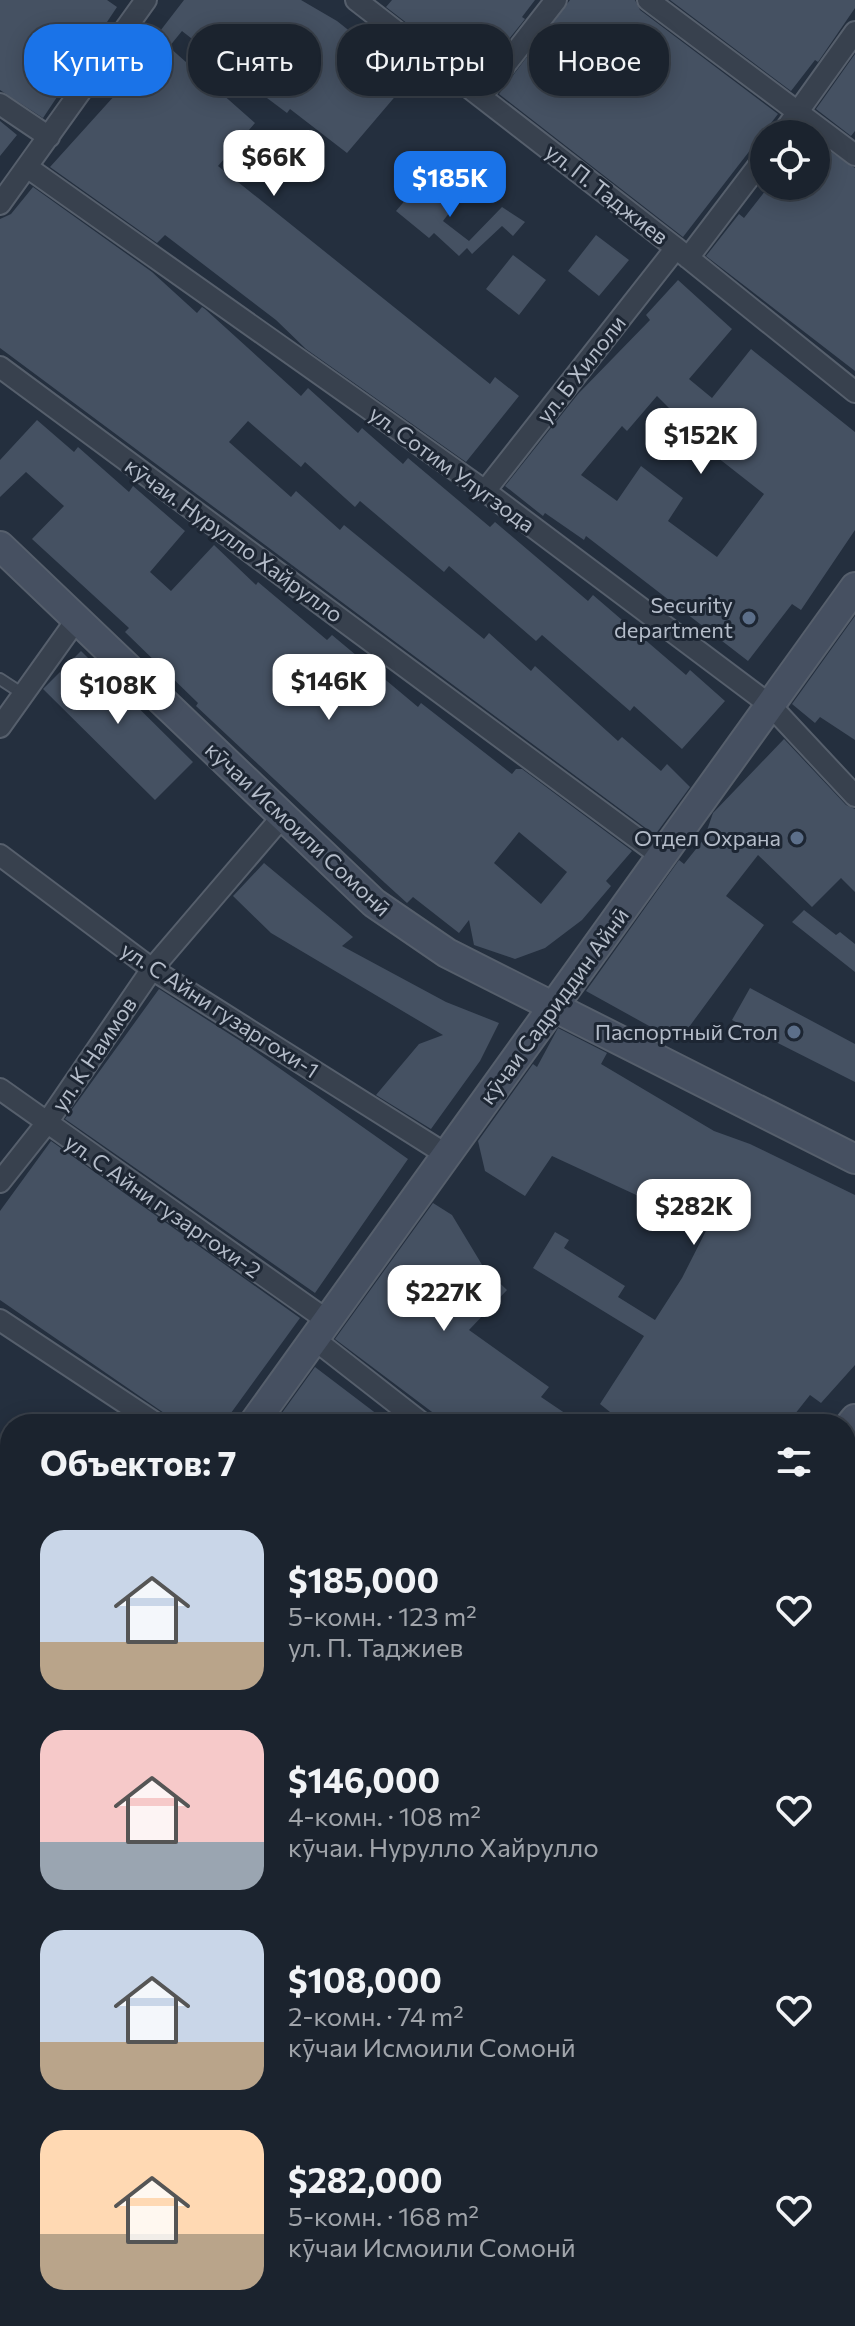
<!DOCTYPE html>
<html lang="ru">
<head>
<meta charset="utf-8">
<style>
	body { margin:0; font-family:Commissioner,sans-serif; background:#282f3a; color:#f1f3f6; height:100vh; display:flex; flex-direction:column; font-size:30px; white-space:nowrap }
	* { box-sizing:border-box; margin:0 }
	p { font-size:26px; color:#a0a4aa }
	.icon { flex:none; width:44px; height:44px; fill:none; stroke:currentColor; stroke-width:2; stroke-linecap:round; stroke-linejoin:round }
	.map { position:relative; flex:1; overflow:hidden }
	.side { position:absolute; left:0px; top:1414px; width:856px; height:912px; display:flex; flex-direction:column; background:#1b232e; border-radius:32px 32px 0 0; box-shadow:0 4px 20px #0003,0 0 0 2px #39404a }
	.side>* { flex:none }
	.hud { position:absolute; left:24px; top:24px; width:808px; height:72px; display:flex; gap:16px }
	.controls { position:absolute; left:750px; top:120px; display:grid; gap:16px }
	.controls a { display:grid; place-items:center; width:80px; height:80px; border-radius:50%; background:#1b232e; box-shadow:0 4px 20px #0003,0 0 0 2px #39404a; font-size:40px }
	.price { position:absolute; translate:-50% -68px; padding:0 18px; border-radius:16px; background:#fff; color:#222; font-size:26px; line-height:52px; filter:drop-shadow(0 2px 4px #0008) }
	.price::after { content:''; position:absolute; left:50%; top:48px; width:24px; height:18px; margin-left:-12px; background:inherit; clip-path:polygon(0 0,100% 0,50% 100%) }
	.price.current { background:#1a73e8; color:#fff }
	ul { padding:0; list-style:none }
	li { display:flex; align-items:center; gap:24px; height:200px; padding:0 40px }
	li span { display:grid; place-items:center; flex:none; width:224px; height:160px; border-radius:24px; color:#555 }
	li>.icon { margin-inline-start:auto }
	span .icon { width:96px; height:96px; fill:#fffc; stroke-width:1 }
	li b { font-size:34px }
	h2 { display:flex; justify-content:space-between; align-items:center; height:96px; padding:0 40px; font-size:34px }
	.tag { padding:0 28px; border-radius:32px; background:#1b232e; box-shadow:0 4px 20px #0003,0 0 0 2px #39404a; font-size:28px; line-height:72px }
	.tag.current { background:#1a73e8; color:#fff }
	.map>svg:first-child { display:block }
	.green { fill:#263c3f }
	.building { fill:#455162; fill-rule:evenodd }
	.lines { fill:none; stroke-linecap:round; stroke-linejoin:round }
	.lane-casing { stroke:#565f6c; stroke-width:14 }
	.street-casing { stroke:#565f6c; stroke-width:24 }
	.secondary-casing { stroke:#565f6c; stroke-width:32 }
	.lane { stroke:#38414e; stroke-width:10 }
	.street { stroke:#38414e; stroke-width:20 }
	.secondary { stroke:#465061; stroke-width:28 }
	.service-dot { fill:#5c6f8a; stroke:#1d2633; stroke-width:3 }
	.labels { text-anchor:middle; stroke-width:6; stroke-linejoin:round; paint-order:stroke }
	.street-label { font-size:22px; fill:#b4bcc9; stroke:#1d2633 }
	.poi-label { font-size:22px; fill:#b4bcc9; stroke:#1d2633; text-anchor:end }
</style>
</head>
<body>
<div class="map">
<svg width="855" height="2326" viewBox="0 0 855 2326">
	<rect width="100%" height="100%" fill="#242f3e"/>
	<path class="green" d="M855 1544V1627L846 1621V1557Z"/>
	<path class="building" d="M0 0H107L117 7 43 118 0 90Z
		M184 0H301L337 21 410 79 347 153 290 109 287 113 267 98 182 31 169 47 255 123 218 166 490 384 495 377 519 396 466 462 306 349 276 320 165 235 157 243 50 167 153 53 147 48Z
		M392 0H535L522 17 525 19 478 78 386 7Z
		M570 0H635L640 10 778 114 683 237 499 94Z
		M670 0H855V8L818 62 815 60 791 91Z
		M855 54V131L851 136 816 109Z
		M0 121 17 135 0 156Z
		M816 142 855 168V371L706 256 739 214 744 218 769 186H816Z
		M425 177 456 204 443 221 469 241 502 207 525 222 513 236 502 226 472 254 467 248 459 256 434 233 429 238 396 211Z
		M33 187 152 272 197 313 202 307 205 309 301 396 308 388 358 433 362 428 403 464 408 458 490 527 495 522 588 601 593 595 686 675 690 670 725 701 682 749 634 706 630 711 542 635 536 641 449 566 444 572 360 501 355 507 305 462 301 467 248 421 229 442 291 497 296 491 340 530 344 525 484 639 489 633 531 671 535 666 618 741 622 737 661 771 667 764 690 787 655 835 0 348V219L11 214Z
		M596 235 629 260 599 296 568 271Z
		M513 255 546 280 519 315 486 289Z
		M678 280 732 329 689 379 712 398 751 349 855 432V530L801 610 792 604 748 661 586 536 584 540 545 513 543 516 505 486 578 394 650 320 646 315ZM657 396 676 415 671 421 764 494 717 557 668 521 683 498 641 466 617 501 581 475 622 426 627 431Z
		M37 420 74 452 78 447 129 492 133 486 185 531 150 572 171 591 214 545 256 585 258 582 327 640 332 635 418 707 421 703 512 774 516 769H522L632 851 606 881 611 886 582 920 545 948 515 959 474 945 469 920 459 933 413 897 407 903 385 883 196 706 198 703 125 632 129 628 32 539 64 506 26 472 0 497V460ZM519 832 567 872 541 904 494 863Z
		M855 616V740L820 717 815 723 792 704Z
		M81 651 193 762 155 800 43 689Z
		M784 739 846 805 855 809V892L841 878 812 907 758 855 726 896 764 925 678 1042 586 991 679 860 684 864 704 839 713 813Z
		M264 863 353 937 342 946 446 1002 499 1023 480 1061 431 1129 376 1095 419 1044 443 1035 271 933 233 896Z
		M804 910 836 935 840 932 855 944V972L792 922Z
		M750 988 855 1044V1082L732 1020Z
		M159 989 245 1044 408 1159 315 1293 65 1119Z
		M558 1028 607 1053 601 1064 714 1131 750 1144 855 1195V1365L821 1403 810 1395 787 1424H625L600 1404 644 1336 533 1268 555 1232 569 1240 564 1248 625 1286 618 1297 655 1320 682 1278 713 1217 667 1196 660 1206 552 1156 525 1196 485 1171 478 1141 533 1064 537 1067Z
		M51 1141 300 1318 223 1424H171L164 1413 0 1300V1211Z
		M433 1203 452 1215 484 1268 507 1290 469 1330 549 1387 541 1397 581 1424H448L335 1339Z
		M315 1367 390 1424H274Z"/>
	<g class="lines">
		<g class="lane-casing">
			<path id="lane" d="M0 679 23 694"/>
		</g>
		<g class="street-casing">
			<path id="street" d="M356 0 676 248 855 392
				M648 0 855 155
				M481 96 556 0
				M0 104 49 137
				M782 134 855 32
				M27 167 485 491 770 705 855 796
				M0 204 146 0
				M688 258 764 158
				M0 367 661 856
				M485 491 676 248
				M0 727 77 619
				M0 855 152 969 447 1155
				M0 1089 328 1321
				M0 1182 46 1124 152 969 282 817
				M0 1320 157 1424
				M314 1339 423 1424
				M0 1533 10 1540
				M846 1890 855 1897
				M0 2041 10 2048
				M846 2189 855 2178
				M846 2274 855 2281
				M366 2316 378 2326
				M740 2326 747 2316"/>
		</g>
		<g class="secondary-casing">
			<path id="secondary" d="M0 546 374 903 447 953 855 1159
				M253 1424 855 587
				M846 1430 855 1419
				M0 1773 10 1759
				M106 2326 114 2316"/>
		</g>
		<use href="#lane" class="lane"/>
		<use href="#street" class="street"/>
		<use href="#secondary" class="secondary"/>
	</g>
	<g class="service-dot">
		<circle cx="749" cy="618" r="8"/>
		<circle cx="797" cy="838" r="8"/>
		<circle cx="794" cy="1032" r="8"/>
	</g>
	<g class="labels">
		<g class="street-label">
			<text transform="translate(607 194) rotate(38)" y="8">ул. П. Таджиев</text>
			<text transform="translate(581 369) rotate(-52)" y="8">ул. Б Хилоли</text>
			<text transform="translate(452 469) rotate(36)" y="8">ул. Сотим Улугзода</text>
			<text transform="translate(234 540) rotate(36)" y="8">кӯчаи. Нурулло Хайрулло</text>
			<text transform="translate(298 829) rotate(43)" y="8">кӯчаи Исмоили Сомонӣ</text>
			<text transform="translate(554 1006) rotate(-54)" y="8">кӯчаи Садриддин Айнӣ</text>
			<text transform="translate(220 1010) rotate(33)" y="8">ул. С Айни гузаргохи-1</text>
			<text transform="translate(94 1054) rotate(-56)" y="8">ул. К Наимов</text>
			<text transform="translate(163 1206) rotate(35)" y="8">ул. С Айни гузаргохи-2</text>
		</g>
		<g class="poi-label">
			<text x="733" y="613">Security<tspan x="733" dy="25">department</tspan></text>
			<text x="781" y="846">Отдел Охрана</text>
			<text x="778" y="1040">Паспортный Стол</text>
		</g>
	</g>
</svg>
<div class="controls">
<a><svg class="icon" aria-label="locate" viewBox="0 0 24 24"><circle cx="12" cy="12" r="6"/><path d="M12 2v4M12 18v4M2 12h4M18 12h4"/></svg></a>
</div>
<b class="price" style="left:274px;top:198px">$66K</b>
<b class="price current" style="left:450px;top:219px">$185K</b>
<b class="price" style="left:701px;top:476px">$152K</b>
<b class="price" style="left:329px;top:722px">$146K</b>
<b class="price" style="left:118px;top:726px">$108K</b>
<b class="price" style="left:694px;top:1247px">$282K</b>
<b class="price" style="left:444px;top:1333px">$227K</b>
<div class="hud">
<a class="tag current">Купить</a>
<a class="tag">Снять</a>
<a class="tag">Фильтры</a>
<a class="tag">Новое</a>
</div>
<section class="side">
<h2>Объектов: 7<svg class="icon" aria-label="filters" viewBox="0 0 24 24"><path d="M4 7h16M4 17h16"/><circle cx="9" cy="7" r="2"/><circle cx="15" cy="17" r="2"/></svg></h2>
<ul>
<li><span style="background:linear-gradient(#c9d6e8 70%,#b9a48a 0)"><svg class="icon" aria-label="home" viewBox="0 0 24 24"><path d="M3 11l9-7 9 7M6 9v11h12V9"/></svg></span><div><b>$185,000</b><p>5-комн. · 123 m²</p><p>ул. П. Таджиев</p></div><svg class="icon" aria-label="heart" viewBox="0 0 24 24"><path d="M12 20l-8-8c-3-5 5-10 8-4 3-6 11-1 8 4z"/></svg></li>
<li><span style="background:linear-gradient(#f6c9c9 70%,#9aa5b1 0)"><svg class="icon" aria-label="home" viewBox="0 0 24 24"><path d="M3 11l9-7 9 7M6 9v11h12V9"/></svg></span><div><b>$146,000</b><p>4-комн. · 108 m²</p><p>кӯчаи. Нурулло Хайрулло</p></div><svg class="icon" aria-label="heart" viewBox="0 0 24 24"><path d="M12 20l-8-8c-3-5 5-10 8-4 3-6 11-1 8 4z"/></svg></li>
<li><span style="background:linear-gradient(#c9d6e8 70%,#b9a48a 0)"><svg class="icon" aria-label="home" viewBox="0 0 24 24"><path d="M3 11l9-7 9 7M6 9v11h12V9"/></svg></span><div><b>$108,000</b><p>2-комн. · 74 m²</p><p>кӯчаи Исмоили Сомонӣ</p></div><svg class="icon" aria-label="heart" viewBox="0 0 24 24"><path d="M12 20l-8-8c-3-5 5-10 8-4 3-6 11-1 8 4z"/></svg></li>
<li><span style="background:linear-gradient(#ffd9b3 65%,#b9a48a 0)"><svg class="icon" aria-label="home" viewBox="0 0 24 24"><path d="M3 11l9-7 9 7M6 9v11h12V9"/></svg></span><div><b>$282,000</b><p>5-комн. · 168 m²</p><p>кӯчаи Исмоили Сомонӣ</p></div><svg class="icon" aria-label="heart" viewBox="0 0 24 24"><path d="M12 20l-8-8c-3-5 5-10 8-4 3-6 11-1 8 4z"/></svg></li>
</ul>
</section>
</div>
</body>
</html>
